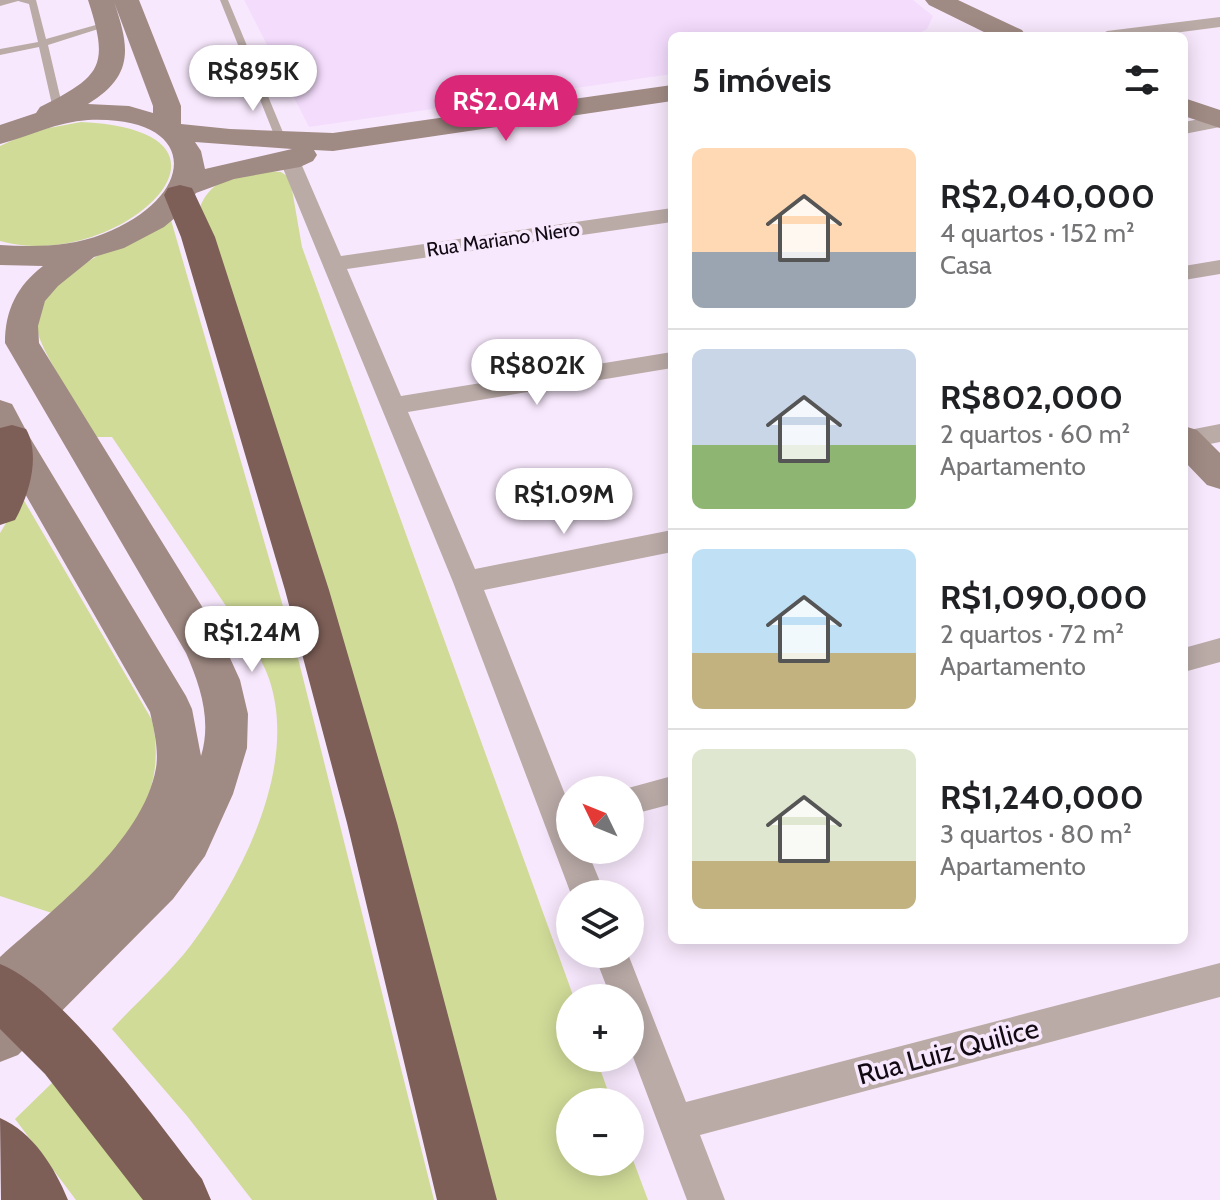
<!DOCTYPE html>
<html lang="pt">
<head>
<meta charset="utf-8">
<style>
	body { margin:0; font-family:Cabin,sans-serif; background:#f2f2f2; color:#202124; height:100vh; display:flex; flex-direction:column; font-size:30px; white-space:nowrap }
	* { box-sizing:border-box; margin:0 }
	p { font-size:26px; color:#757577 }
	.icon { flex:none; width:44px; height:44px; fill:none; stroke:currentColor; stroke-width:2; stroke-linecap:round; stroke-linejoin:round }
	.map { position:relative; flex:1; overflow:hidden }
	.panel { position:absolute; left:668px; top:32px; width:520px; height:912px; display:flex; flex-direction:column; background:#fff; border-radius:12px; box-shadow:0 4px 20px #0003 }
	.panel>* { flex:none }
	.needle { width:52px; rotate:313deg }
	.fabs { position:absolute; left:556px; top:776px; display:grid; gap:16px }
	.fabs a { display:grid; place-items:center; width:88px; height:88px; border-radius:50%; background:#fff; box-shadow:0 4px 20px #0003; font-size:40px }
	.price { position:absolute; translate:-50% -68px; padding:0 18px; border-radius:28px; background:#fff; color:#222; font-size:26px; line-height:52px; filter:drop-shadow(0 2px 4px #0008) }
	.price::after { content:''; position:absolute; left:50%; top:48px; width:24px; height:18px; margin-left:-12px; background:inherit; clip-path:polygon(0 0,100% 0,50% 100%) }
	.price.on { background:#db2777; color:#fff }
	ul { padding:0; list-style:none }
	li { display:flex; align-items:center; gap:24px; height:200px; padding:0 24px }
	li+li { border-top:2px solid #e0e0e0 }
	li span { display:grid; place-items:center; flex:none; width:224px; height:160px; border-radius:12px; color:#555 }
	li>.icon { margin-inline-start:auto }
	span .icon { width:96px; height:96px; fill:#fffc; stroke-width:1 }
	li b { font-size:34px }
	h2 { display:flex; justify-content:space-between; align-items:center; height:96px; padding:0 24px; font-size:34px }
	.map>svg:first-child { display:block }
	.built { fill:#f4dcfd }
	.green { fill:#d0db98 }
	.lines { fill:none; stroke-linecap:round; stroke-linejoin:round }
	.lane { fill:#baaba7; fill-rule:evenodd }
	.street { fill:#baaba7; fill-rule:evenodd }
	.secondary { fill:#a08a84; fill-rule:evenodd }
	.highway { fill:#7d5f57; fill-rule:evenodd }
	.labels { text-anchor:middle; stroke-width:7; stroke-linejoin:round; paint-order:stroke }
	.far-street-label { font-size:20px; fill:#110a13; stroke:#f8e8fd }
	.near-street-label { font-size:28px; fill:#110a13; stroke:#f8e8fd }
</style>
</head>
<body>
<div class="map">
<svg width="1220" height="1200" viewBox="0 0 1220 1200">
	<rect width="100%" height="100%" fill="#f8e8fd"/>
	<path class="built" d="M244 0H913L933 16 927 29 914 36H672V74L309 127Z"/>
	<path class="green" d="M81 122C272 131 118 274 0 241V146L33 131Z
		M250 170 281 172 290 178 302 247 574 998H570V1058H596L612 1102H570V1162H630V1152L648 1200H488L200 207C209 184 227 178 250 170Z
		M171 220 298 658 434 1200H252L187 1116 112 1029C138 1001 168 975 191 945 243 875 300 763 268 676 256 645 232 616 214 588 180 538 146 487 112 437H96C84 415 38 348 37 328 35 275 132 239 171 220Z
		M22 497 152 720C172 809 109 857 52 913L0 896V533Z
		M53 1082 149 1200H76L15 1119Z"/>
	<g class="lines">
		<path class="lane" d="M0 0H36L46 39 110 21 114 24 48 45 63 109 61 111 53 109 39 47 0 55V49L38 42 29 4 18 1 0 6Z
			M220 0H228L287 142 286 144 277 142Z"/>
		<path class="street" d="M1220 17V27L1151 36H1098L1107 31Z
			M1220 115V127L1184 134V122Z
			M290 155 300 161 341 256 672 208V222L347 269 401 396 672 352V368L408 412 475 569 672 530V552L484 590 570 807V850H587L605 894H571L453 582 280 161Z
			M1220 260V274L1184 280V266Z
			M1220 424V442L1184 449V431Z
			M1220 638V662L1184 672V648Z
			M672 776V804L630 815V790H621Z
			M594 954H628L686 1102 1220 963V997L700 1135 725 1200H687L630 1049V998H611Z"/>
		<path class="secondary" d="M88 0H139L181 106V124L230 129 333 133 672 85V101L333 151 314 150 317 155 313 161 300 167 234 179 196 193 182 212 164 227 124 248 94 257 58 286 45 301 38 326 39 343 219 634 240 680 248 714 247 748 233 794 205 856 173 899 18 1055 0 1062V957C53 909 143 842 156 768 159 750 154 730 150 712L0 450V400L12 404 29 436 186 696 192 709 201 756C212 720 200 685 186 653L5 343C5 310 17 286 43 266L0 265V245C34 247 70 247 103 234 199 197 201 115 88 120 57 122 30 136 0 144V125L36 113 40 107C101 76 110 67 88 0ZM114 2 153 106V113L129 106 88 104C134 76 130 48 114 2ZM195 142 292 149 205 169 201 151Z
			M925 0H958L1022 30 1026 36H992L929 5Z
			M1184 98 1220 110V128L1184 116Z
			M1184 426 1197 430 1220 453V489L1207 485 1184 461Z"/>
		<path class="highway" d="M180 185 192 188 215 237 329 590 397 823 497 1200H437L347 823 285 590 181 237 164 195 168 188Z
			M12 425 26 429C41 456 29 495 15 520L0 525V428Z
			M0 964C65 990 156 1121 202 1179L211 1200H143L45 1074 0 1029Z
			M0 1118C33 1132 55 1168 68 1200H1Z"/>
	</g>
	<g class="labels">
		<g class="far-street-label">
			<text transform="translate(503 239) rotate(-8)" y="7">Rua Mariano Niero</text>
		</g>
		<g class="near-street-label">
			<text transform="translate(948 1051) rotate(-15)" y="10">Rua Luiz Quilice</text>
		</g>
	</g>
</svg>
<div class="fabs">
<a><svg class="needle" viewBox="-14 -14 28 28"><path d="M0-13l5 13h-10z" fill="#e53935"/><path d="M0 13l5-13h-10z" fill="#757577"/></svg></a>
<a><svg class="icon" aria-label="layers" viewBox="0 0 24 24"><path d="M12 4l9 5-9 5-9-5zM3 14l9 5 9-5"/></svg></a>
<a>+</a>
<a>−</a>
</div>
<b class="price" style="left:253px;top:113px">R$895K</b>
<b class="price on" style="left:506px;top:143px">R$2.04M</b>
<b class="price" style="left:537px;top:407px">R$802K</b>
<b class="price" style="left:564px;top:536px">R$1.09M</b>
<b class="price" style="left:252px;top:674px">R$1.24M</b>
<section class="panel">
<h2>5 imóveis<svg class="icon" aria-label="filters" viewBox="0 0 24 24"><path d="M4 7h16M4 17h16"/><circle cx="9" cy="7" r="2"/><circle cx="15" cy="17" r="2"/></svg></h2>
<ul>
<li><span style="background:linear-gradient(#ffd9b3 65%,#9aa5b1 0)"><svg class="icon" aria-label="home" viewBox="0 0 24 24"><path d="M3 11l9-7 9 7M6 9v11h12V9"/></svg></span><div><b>R$2,040,000</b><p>4 quartos · 152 m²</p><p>Casa</p></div></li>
<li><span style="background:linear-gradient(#c9d6e8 60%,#8fb573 0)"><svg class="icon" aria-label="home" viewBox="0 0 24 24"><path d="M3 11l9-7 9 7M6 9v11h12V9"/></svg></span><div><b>R$802,000</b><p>2 quartos · 60 m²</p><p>Apartamento</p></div></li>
<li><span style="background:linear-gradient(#bfe0f5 65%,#c2b280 0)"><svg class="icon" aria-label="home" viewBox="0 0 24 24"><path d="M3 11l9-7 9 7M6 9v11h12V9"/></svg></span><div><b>R$1,090,000</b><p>2 quartos · 72 m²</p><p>Apartamento</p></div></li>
<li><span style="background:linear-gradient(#dfe7d0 70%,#c2b280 0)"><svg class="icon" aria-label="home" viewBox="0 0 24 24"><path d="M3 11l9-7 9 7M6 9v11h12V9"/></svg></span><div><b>R$1,240,000</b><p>3 quartos · 80 m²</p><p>Apartamento</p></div></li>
</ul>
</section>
</div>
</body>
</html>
